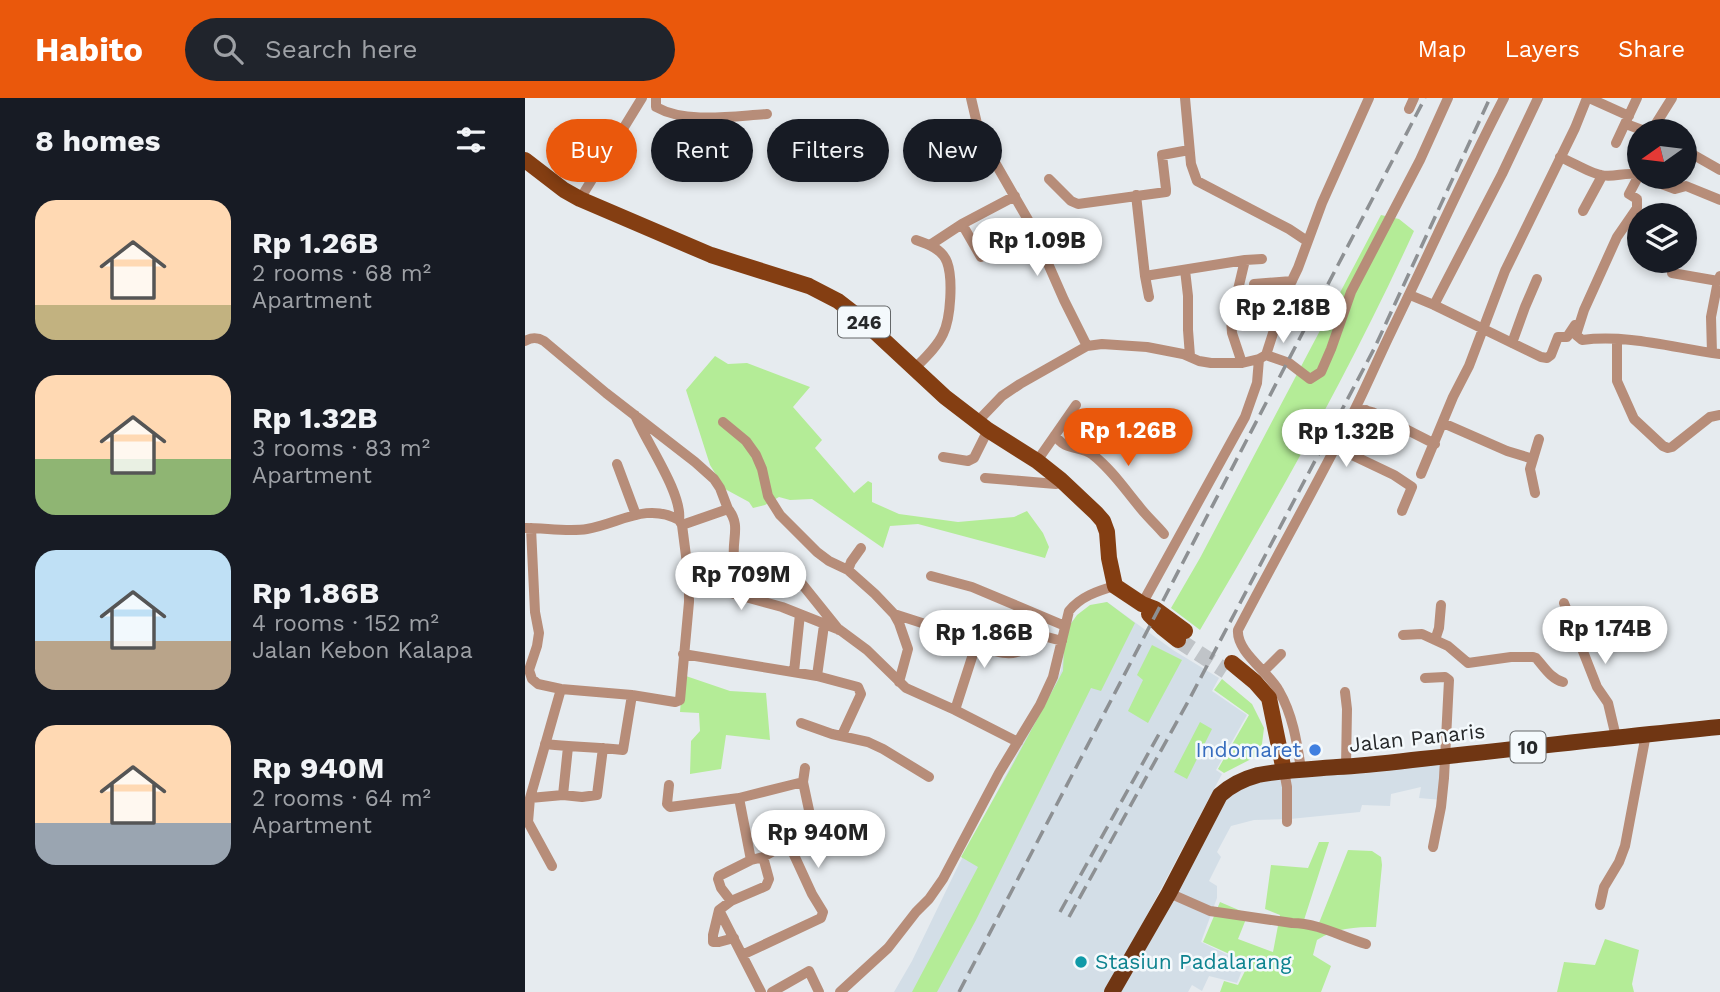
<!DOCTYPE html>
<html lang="en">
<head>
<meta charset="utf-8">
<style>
	body { margin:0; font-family:"Work Sans",sans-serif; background:#20242c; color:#f1f3f6; height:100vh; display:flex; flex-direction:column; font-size:26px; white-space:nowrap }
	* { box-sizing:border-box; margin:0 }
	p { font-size:23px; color:#9ea1a6 }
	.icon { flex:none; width:38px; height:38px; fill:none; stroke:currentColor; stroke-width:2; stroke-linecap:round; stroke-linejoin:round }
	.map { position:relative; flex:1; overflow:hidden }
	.sheet { display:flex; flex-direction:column; background:#171b24; width:525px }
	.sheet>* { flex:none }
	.guide { position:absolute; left:21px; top:21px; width:665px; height:63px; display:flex; gap:14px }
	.needle { width:46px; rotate:256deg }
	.tools { position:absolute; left:1102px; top:21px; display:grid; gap:14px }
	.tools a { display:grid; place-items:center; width:70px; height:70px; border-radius:50%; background:#171b24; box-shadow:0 4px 10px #0003; font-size:35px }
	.price { position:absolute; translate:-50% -60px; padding:0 16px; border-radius:24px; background:#fff; color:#222; font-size:23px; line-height:46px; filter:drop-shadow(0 2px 4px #0008) }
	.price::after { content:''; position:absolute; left:50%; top:42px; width:21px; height:16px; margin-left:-10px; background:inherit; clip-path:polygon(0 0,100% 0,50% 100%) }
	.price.active { background:#ea580c; color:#fff }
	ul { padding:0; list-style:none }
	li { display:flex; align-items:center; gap:21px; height:175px; padding:0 35px }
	li span { display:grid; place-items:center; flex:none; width:196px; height:140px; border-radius:21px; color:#555 }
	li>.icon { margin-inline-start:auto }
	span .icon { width:84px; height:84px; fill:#fffc; stroke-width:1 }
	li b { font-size:30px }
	h2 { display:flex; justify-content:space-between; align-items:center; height:84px; padding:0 35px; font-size:30px }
	.tag { padding:0 24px; border-radius:32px; background:#171b24; box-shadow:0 4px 10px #0003; font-size:24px; line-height:63px }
	.tag.active { background:#ea580c; color:#fff }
	header { display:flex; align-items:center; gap:42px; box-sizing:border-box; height:98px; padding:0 35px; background:#ea580c; color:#fff }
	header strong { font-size:33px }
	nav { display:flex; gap:38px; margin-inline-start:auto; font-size:24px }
	.search { width:490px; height:63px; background:#20242c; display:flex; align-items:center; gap:18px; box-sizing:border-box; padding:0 24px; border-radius:38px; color:#9ea1a6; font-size:26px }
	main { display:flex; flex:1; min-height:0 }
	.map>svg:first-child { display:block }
	.built { fill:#d3dee7 }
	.green { fill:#b4ec97 }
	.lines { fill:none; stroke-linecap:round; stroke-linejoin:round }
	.primary-tunnel { stroke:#c0c4c8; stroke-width:16; stroke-dasharray:16 8; stroke-linecap:butt }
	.minor { stroke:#b78d79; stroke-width:10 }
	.primary { stroke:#843e12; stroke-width:16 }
	.trunk { stroke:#703613; stroke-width:16 }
	.rail { stroke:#8d9093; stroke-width:3.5; stroke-dasharray:14 7; stroke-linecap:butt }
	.shop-dot { fill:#3f7fe0; stroke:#f4f9fc; stroke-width:2.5 }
	.culture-dot { fill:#0f9aa8; stroke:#f4f9fc; stroke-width:2.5 }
	.labels { text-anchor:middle; stroke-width:5; stroke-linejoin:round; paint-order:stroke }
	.shield { fill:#f4f9fc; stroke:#646769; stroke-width:2 }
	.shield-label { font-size:19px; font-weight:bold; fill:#26282a }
	.street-label { font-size:21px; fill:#26282a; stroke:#f4f9fc }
	.shop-label { font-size:21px; fill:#366cbe; stroke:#f4f9fc; text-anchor:end }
	.culture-label { font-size:21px; fill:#0d838f; stroke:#f4f9fc; text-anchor:start }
</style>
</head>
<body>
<header>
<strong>Habito</strong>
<div class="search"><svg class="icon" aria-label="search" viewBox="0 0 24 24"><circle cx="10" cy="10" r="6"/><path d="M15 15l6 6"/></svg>Search here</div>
<nav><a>Map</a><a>Layers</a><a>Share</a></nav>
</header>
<main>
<section class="sheet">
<h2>8 homes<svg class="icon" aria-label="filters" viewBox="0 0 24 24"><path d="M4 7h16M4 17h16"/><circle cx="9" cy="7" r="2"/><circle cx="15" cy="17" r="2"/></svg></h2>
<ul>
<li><span style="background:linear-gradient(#ffd9b3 75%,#c2b280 0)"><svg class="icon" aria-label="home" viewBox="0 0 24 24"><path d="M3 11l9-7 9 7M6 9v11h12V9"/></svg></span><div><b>Rp 1.26B</b><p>2 rooms · 68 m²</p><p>Apartment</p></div></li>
<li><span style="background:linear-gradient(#ffd9b3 60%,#8fb573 0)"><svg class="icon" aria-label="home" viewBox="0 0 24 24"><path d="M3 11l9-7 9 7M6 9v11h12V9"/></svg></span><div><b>Rp 1.32B</b><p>3 rooms · 83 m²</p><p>Apartment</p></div></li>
<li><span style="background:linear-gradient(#bfe0f5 65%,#b9a48a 0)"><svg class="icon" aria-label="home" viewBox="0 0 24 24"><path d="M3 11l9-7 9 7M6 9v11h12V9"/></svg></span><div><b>Rp 1.86B</b><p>4 rooms · 152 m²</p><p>Jalan Kebon Kalapa</p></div></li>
<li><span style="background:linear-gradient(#ffd9b3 70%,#9aa5b1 0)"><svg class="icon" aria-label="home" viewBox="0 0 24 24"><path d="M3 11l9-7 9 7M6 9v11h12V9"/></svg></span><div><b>Rp 940M</b><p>2 rooms · 64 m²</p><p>Apartment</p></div></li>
</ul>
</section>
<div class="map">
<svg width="1195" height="894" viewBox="0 0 1195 894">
	<rect width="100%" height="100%" fill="#e6ebef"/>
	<path class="built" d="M582 504 648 552 694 580 687 593 722 617 691 672 697 676 581 894H369L387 863 434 766 536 573 541 540 547 523 563 510Z
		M919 664 917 702 894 700 896 689 866 696 865 708 837 707 835 714 765 721 729 722 706 728 692 754 696 759 684 783 692 788V800L676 844 720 865 712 885 684 878 677 893 667 887 663 894H594L688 719 705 696 738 681Z"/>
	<path class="green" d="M856 117 874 121 889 133C826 271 752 402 675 532L646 510 675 460Z
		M190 258 203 266 222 265 285 289 268 309 297 342 290 350 329 395 343 383 347 385V404L374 416 433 424 489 419 502 413 518 435 524 449 520 460 393 426 365 428 358 450 287 401 265 402 254 399 240 407 228 410 224 404 200 391 185 367 161 292Z
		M582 504 610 525 576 593 566 590 451 822 412 894H387L453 769 436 759 487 668 538 573 539 550 545 527 552 517 565 507Z
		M627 547 657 562 623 625 603 613 618 582 612 577Z
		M158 577 205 593 241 595 245 642 201 637 196 671 165 676 166 643 175 633 174 615 155 614Z
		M697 581 727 606 739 630 737 646 732 658 699 675 693 671 724 617 689 592Z
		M675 624 687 631 662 681 649 674Z
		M794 744H804L779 822 794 825 823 752 847 753 856 759 857 767 851 829C831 829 810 830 792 842L788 857 806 868 796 894H695L699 883 713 887 724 865 678 844 695 804 723 816 713 841 748 854 755 817 740 811 746 767 783 770Z
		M1080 841 1114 852 1107 886 1109 894H1032L1039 864 1070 867Z"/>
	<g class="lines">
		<path class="primary-tunnel" d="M653 542 701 573"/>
		<path class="minor" d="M131 0V9C161 26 208 18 242 16
			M446 0 453 30 468 61 506 127 539 202 562 248
			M660 0 666 66 672 83 764 131 782 143
			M1064 0 1104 18
			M884 11 889 0
			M1101 26 1117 32H1127
			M1129 33 1127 32 1147 0
			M1091 45 1112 0
			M1160 52 1195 72
			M1035 59C1047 64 1065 75 1076 77 1089 80 1102 73 1115 77
			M1114 77 1104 96 1112 101V110L1092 139 1059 212 1051 237 1057 242C1103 236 1149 250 1195 256
			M1118 79 1150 91 1161 88 1195 102
			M524 81 546 103 553 106 641 94V91L637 57 664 52
			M611 97 620 178 624 199
			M55 101 117 0
			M1058 113 1077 78
			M437 126 456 159
			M405 147 437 126 490 98
			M660 172 663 198V232L665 258
			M1147 175 1193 183 1195 178
			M620 178 720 162 737 161
			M729 186 767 183
			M763 192 771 194 817 218
			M885 197 909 207 1016 259 1022 260 1026 257 1033 239H1042L1050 227
			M909 207 977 76 1013 0
			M1092 241V283L1109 321 1138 348 1143 350 1147 349 1185 319 1195 317
			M0 243C7 239 12 239 19 243L81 295 170 364 189 381 195 390 203 411 157 427
			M987 245 1000 209 1012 181
			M1187 255 1186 219 1193 183
			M741 257 761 195 773 170 797 105 844 0
			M717 265 707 235 706 221 720 162
			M390 270C400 260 412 249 418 236 426 220 428 180 422 164 417 151 403 146 391 142
			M841 312 827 357 869 377 887 389 877 413
			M836 314 839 312 847 314 910 346
			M198 324 221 343 231 357 237 371 243 398 255 417 292 454 304 463 323 472 350 496 369 516 374 525 383 551 374 584
			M452 324 477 298 495 286 562 248 577 246 622 249 658 256 674 263 686 265H717L734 261 741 257 764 265 785 281 796 274 806 251 826 194 895 62 923 0
			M918 325 982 353 1008 361
			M530 337C540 354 556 347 568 357 586 371 599 390 613 407 621 418 631 426 639 436
			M418 359 443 363 449 360 463 332
			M512 363 551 307
			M92 366 111 417
			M896 376 928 299 944 268 980 173 1050 30 1062 0
			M460 380 531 386 536 382
			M1010 395 1005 371 1014 341
			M203 411C216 427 207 440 209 459
			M1 430C20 430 44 434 62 431 95 425 122 404 154 422
			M6 430 10 514 14 535 12 548 4 572 7 581 13 586 36 591 107 597 150 604 155 602 164 504V481L157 427 154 422C158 396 121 344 110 317
			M323 472 326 464 336 450
			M406 478 447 489 540 528
			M277 486 314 532
			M164 490 202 494 257 509 315 532 342 552 381 590 430 612 493 644
			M1039 505 1072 589 1083 605 1091 639
			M617 506 720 319 732 285 734 261
			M369 516 397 525
			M444 518 537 543
			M878 537 897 536 923 548 943 565 986 559H1008L1011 560C1019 569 1026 581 1038 584
			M910 542 914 530 916 507
			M450 547C464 551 483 560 497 552L502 534
			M158 556 292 578 333 589 336 596 317 637
			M739 573 756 556
			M269 574 275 516
			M292 578 299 527
			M900 580 920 579 924 582 919 680 916 709 908 749
			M820 594 822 611 821 669
			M430 612 459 522
			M276 625 307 636 343 644 358 651 404 679
			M20 646C46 649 72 649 98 652L107 597
			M280 670 278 684 288 731
			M776 671C772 645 768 617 754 593 744 574 711 554 713 532 750 461 789 392 825 321 840 292 852 263 866 234 904 156 939 77 979 0
			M759 673 762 689V724
			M144 687 142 706 145 709 214 700 278 684
			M38 697 43 649
			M5 700 38 697 57 699 72 697 78 650
			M214 700 226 762
			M27 768 3 724 5 700 36 591
			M644 795 685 813 767 825C793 825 817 839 841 846
			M206 803 196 790 193 781 194 778 226 762 238 759 288 731 323 717
			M1075 807 1079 789 1094 764 1100 748 1121 636
			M194 812 236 894
			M209 840 194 844H188V837L194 812 206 803 241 788 244 781 238 759
			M217 857 296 820 298 814 287 796 258 733
			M247 894 284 873 294 894
			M315 894 363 850 391 814 404 801 418 781 474 675 515 607 528 579 544 513C555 499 572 493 590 488"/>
		<path class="primary" d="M0 62 39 92 55 101 186 157 284 188 313 203 335 220 420 299 463 332 512 363 536 382 571 415 578 423 582 434 584 460 590 488 617 506 630 511 660 533
			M624 516 638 530 653 542
			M707 565 730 584 744 600 759 673"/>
		<path class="trunk" d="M587 894 644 795 695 697C706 687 718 681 733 677 759 672 786 671 812 669 837 668 862 665 887 662 990 651 1092 639 1195 629"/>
		<path class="rail" d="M535 814 634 636
			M544 819 665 600 850 249 965 0
			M434 894 900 0"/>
	</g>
	<circle class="shop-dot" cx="790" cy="652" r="7"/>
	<circle class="culture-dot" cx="556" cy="864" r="7"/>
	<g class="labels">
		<g class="shield">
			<rect x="313" y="208.5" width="52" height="31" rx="5"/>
			<rect x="985.5" y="633.5" width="35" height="31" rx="5"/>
		</g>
		<g class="shield-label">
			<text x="339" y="231">246</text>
			<text x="1003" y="656">10</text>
		</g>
		<g class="street-label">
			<text transform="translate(892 640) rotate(-6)" y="7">Jalan Panaris</text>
		</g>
		<g class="shop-label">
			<text x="776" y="659">Indomaret</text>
		</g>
		<g class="culture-label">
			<text x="570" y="871">Stasiun Padalarang</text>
		</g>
	</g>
</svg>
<div class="tools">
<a><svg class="needle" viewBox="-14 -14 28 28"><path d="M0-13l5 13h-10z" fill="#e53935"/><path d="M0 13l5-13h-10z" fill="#9ea1a6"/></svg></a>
<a><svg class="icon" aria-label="layers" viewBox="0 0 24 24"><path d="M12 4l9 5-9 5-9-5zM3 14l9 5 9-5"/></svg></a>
</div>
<b class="price" style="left:512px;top:180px">Rp 1.09B</b>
<b class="price" style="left:758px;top:247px">Rp 2.18B</b>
<b class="price active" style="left:603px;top:370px">Rp 1.26B</b>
<b class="price" style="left:821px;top:371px">Rp 1.32B</b>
<b class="price" style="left:216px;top:514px">Rp 709M</b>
<b class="price" style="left:1080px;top:568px">Rp 1.74B</b>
<b class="price" style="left:459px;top:572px">Rp 1.86B</b>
<b class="price" style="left:293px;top:772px">Rp 940M</b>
<div class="guide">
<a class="tag active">Buy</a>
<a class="tag">Rent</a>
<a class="tag">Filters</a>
<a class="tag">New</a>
</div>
</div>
</main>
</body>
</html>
